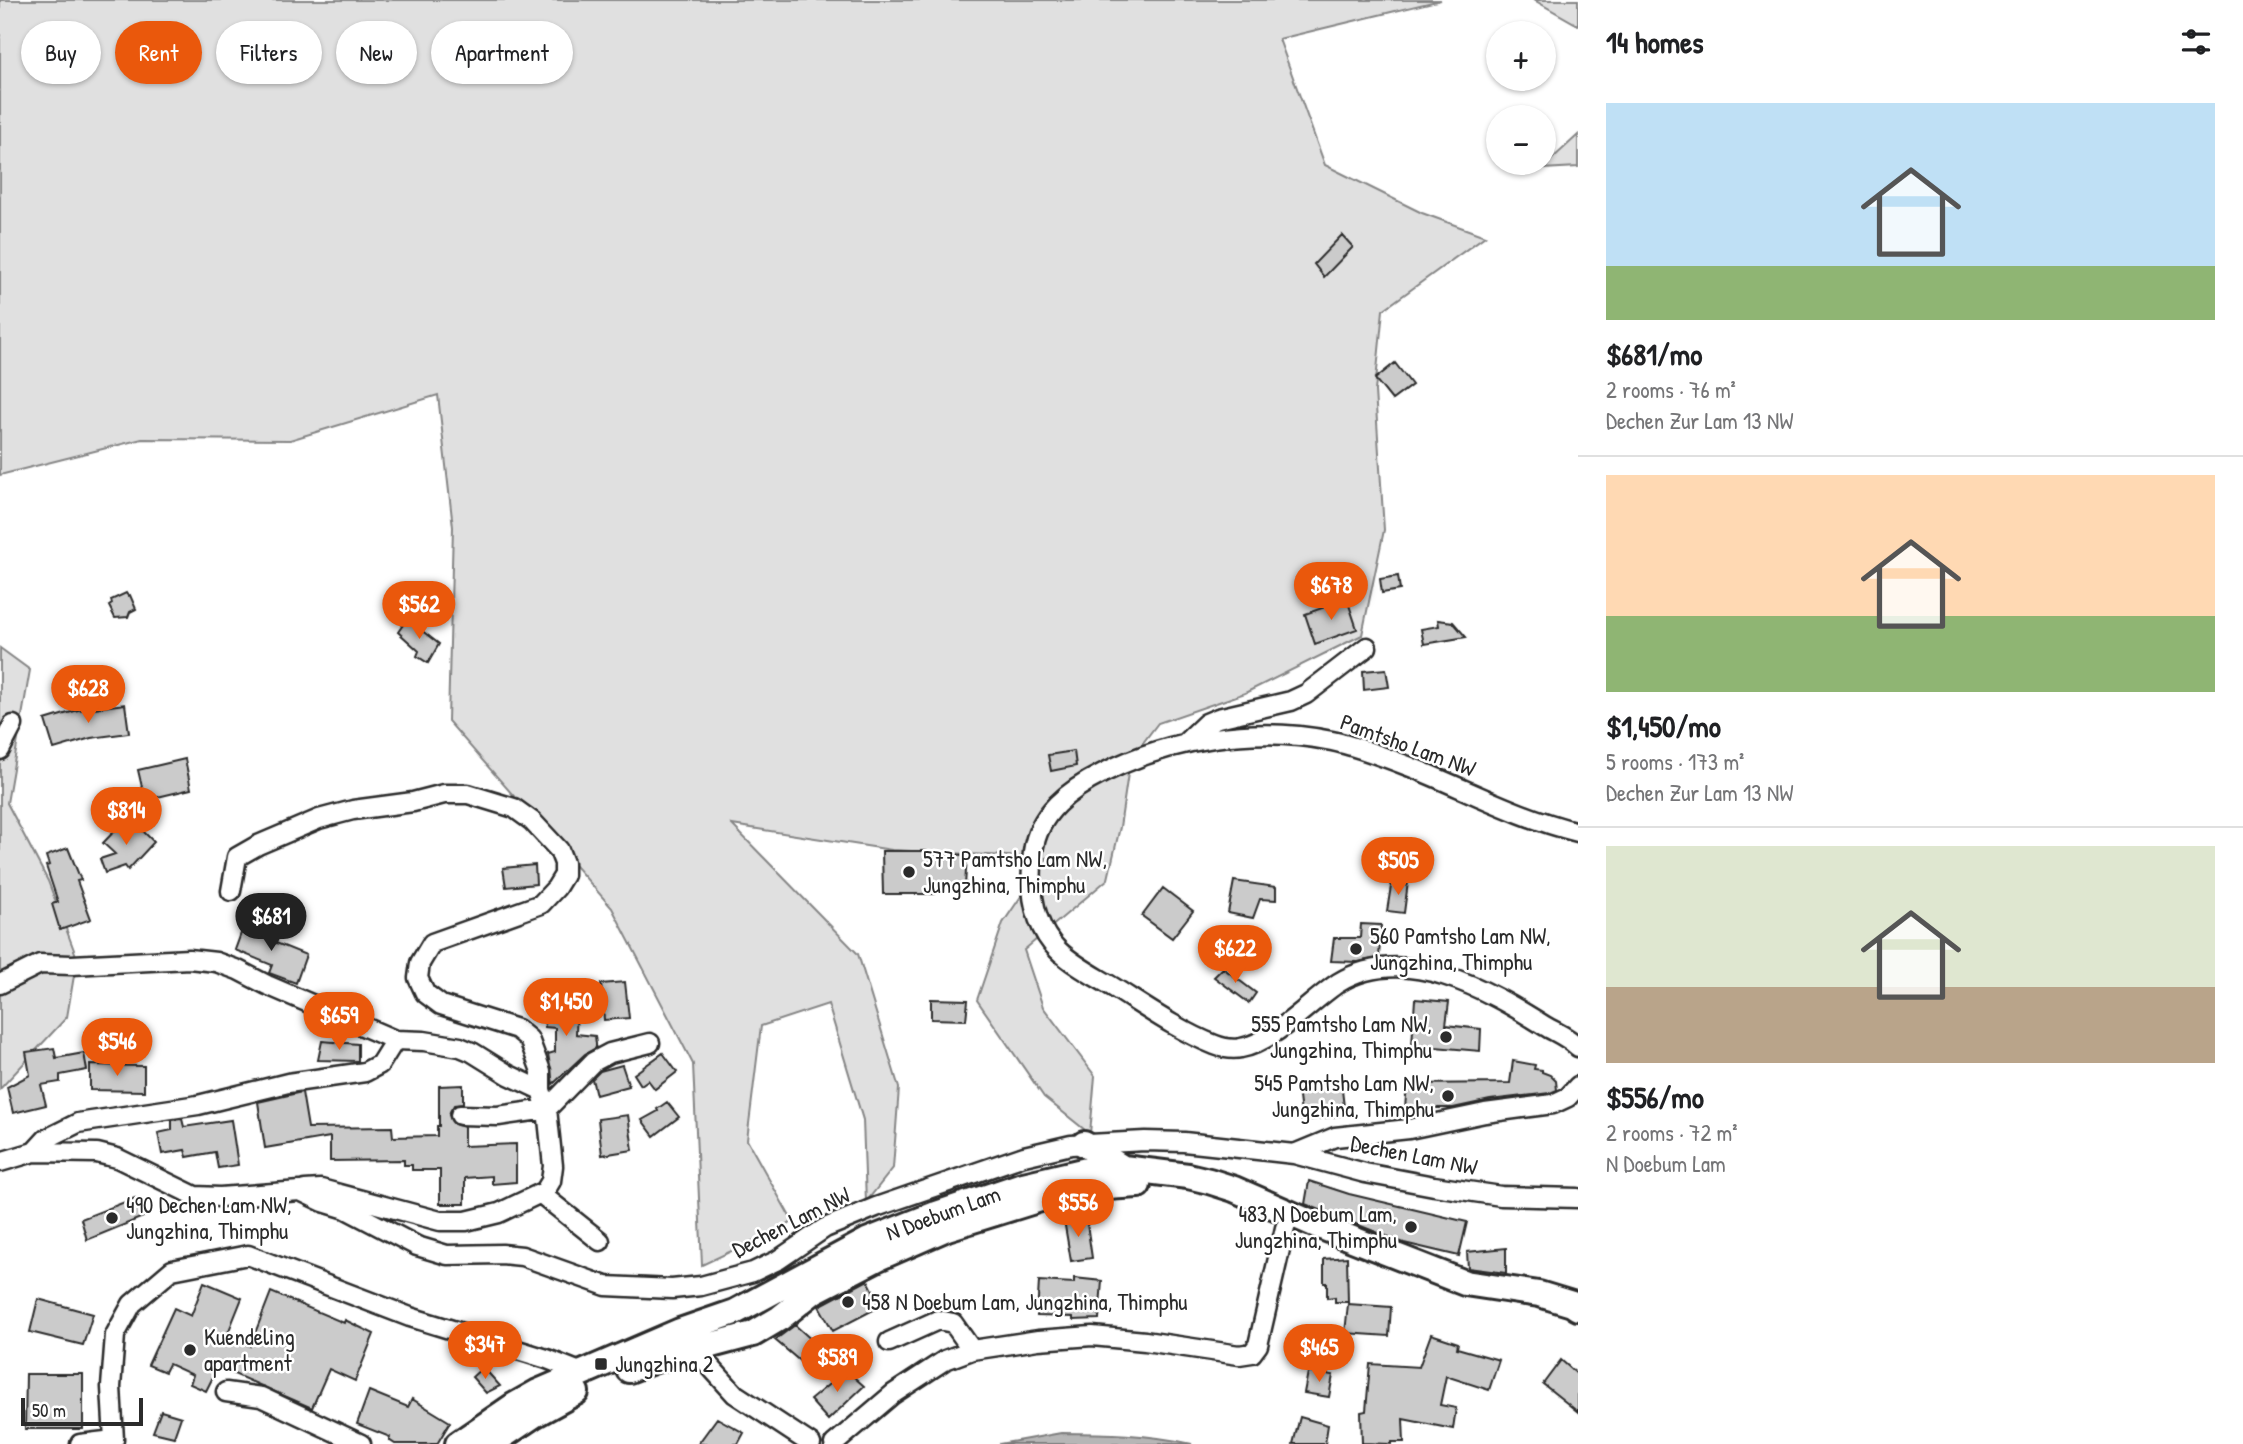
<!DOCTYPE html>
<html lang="en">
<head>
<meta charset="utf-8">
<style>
	body { margin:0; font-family:"Patrick Hand",sans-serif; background:#f6f6f6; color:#202124; height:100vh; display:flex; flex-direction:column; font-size:26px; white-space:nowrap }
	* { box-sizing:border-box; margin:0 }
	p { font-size:23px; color:#757577 }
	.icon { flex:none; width:38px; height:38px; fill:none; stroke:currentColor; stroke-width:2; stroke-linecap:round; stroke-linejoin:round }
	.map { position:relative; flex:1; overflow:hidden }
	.drawer { display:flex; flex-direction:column; background:#fff; width:665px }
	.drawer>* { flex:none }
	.top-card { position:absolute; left:21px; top:21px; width:665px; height:63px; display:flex; gap:14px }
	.fabs { position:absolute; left:1486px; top:21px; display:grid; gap:14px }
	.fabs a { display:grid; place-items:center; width:70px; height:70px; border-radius:50%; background:#fff; box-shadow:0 2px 5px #0004; font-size:35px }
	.scale { position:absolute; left:21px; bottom:18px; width:122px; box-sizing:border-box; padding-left:7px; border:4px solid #2b2b2b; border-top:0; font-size:19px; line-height:24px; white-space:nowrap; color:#2b2b2b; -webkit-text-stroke:5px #fff; paint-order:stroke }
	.price { position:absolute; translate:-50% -60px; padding:0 16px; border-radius:24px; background:#ea580c; color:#fff; font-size:23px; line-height:46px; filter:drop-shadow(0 2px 4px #0008) }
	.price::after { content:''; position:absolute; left:50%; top:42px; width:21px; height:16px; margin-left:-10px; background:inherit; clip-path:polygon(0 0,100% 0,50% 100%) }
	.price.current { background:#222; color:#fff }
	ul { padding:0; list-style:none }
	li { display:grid; align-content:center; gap:14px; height:371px; padding:0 28px }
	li+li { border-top:2px solid #e0e0e0 }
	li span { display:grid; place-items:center; height:217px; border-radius:0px; color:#555 }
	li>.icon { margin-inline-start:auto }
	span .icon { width:126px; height:126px; fill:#fffc; stroke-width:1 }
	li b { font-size:30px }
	h2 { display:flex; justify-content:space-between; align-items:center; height:84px; padding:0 28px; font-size:30px }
	.chip { padding:0 24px; border-radius:32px; background:#fff; box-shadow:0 2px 5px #0004; font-size:24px; line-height:63px }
	.chip.current { background:#ea580c; color:#fff }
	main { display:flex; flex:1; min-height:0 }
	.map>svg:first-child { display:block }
	.green { fill:#e0e0e0; stroke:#868686; stroke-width:2 }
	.water { fill:#b6b6b6; stroke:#7e7e7e; stroke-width:2 }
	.building { fill:#cbcbcb; stroke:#2b2b2b; stroke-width:2 }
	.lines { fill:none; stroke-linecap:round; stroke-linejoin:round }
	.minor-casing { stroke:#2b2b2b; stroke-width:23 }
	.secondary-casing { stroke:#2b2b2b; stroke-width:30 }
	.minor { stroke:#fff; stroke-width:18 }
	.secondary { stroke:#fff; stroke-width:24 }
	.poi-dot { fill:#2b2b2b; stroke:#fff; stroke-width:2.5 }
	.labels { text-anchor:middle; stroke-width:5; stroke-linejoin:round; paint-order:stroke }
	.street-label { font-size:23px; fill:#2b2b2b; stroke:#fff }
	.poi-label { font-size:23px; fill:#2b2b2b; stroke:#fff; text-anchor:start }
</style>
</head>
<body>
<main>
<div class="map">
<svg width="1578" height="1444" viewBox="0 0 1578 1444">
	<rect width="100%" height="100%" fill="#fff"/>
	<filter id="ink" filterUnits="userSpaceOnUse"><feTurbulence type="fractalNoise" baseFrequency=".0143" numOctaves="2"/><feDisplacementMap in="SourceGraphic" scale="14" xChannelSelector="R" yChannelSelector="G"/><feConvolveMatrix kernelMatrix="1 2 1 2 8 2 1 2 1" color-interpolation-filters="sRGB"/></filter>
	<g filter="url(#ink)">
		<path class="green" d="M0 0H1441L1279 39 1325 165 1422 213 1485 236 1383 310 1375 391 1384 530 1362 635 1245 693 1158 723 1130 760 1120 827 1108 879 1024 950 1043 1007 1095 1076 1090 1134 1044 1097 977 1000 1003 923 1047 858 892 850 732 825 858 954 899 1088 893 1168 866 1202 863 1120 828 1004 761 1026 747 1140 793 1222 702 1265 693 1064 612 908 448 721 453 527 438 395 290 440 142 439 0 475Z
			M1534 0H1578V25Z
			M1578 135V167L1541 169Z
			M0 648 30 670 7 803 48 881 77 958 67 1017 0 1089Z"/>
		<path class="water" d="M1061 1433C1105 1433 1148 1434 1192 1444H999Z"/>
		<path class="building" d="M1342 235 1353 247 1324 277 1314 264Z
			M1395 363 1412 385 1392 400 1375 379Z
			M1398 576 1400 590 1382 593 1380 579Z
			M126 593 128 596 130 595 136 609 130 612 128 617 115 618 109 606 112 604 111 600Z
			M1347 599 1357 629 1315 644 1305 614Z
			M407 619 439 644 428 663 417 656 419 651 398 632Z
			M1438 620 1453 622 1466 637 1424 644 1421 629 1439 626Z
			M1386 669 1389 687 1364 690 1363 671Z
			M125 704 129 733 91 738 54 749 45 720 78 710Z
			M1074 751 1076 766 1051 771 1048 755Z
			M185 759 191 789 145 800 138 770Z
			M125 820 131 826 135 823 154 842 128 870 125 866 105 873 100 859 115 854 103 843Z
			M68 848 81 880 77 881 91 919 60 930 52 904 58 902 46 866 49 865 46 856Z
			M882 851H935V854L967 855 965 886 935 884V894H883Z
			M1380 860 1399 866 1395 879 1375 874Z
			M535 865 536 884 506 887 503 868Z
			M1392 880 1408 882 1404 913 1387 911Z
			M1234 881 1276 887V900L1260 899 1253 918 1228 913Z
			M1163 888 1193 911 1172 938 1142 916Z
			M1361 924 1381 925 1379 958 1358 962 1331 961 1334 938H1360Z
			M244 925 278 938 276 943 306 955 296 983 269 973 272 965 235 950Z
			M1223 968 1256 993 1249 1003 1214 977Z
			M625 982 629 1018 604 1020 601 984Z
			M931 999 968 1000 966 1020 931 1019Z
			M1415 999 1449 1002 1446 1025 1481 1029 1480 1051 1412 1045Z
			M543 1003 577 1005 576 1034 595 1036 596 1044V1048L585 1054 553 1084 548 1054 555 1052V1028L545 1027 544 1019H542Z
			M322 1041 358 1044V1061L318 1060Z
			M54 1048 56 1058 84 1053 87 1070 60 1075V1082L41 1085 46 1105 13 1113 7 1087 30 1075 26 1052Z
			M663 1053 677 1072 655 1089 648 1080 641 1085 634 1074Z
			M1513 1061 1535 1065 1534 1069 1542 1070V1072L1550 1075 1556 1081 1557 1090 1550 1093 1490 1100 1453 1108H1405L1407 1084 1510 1083Z
			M90 1065 144 1066V1091L90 1090Z
			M622 1065 629 1086 596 1095 592 1079 600 1071Z
			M1341 1082 1345 1115 1302 1121 1298 1089Z
			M463 1085V1104L454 1105 449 1115 454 1124 464 1127V1146L516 1144V1182L492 1184V1176L465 1178V1204H440V1170H412V1165H404V1160L330 1161V1137L265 1148 258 1102 302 1092 308 1128 392 1127 393 1137 437 1136V1126H439V1086Z
			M667 1102 679 1117 654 1136 642 1120 658 1111 657 1109Z
			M628 1115 633 1150 602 1155 598 1119Z
			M182 1119 184 1127 231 1120 238 1165 218 1168 215 1152 187 1157 185 1150 162 1154 158 1133 172 1130V1120Z
			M1309 1181 1349 1194 1467 1222 1459 1256 1404 1243 1305 1204Z
			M135 1198 143 1217 87 1240 81 1219Z
			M1086 1217 1092 1258 1071 1261 1064 1220Z
			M1506 1248V1273L1468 1268 1467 1252Z
			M1347 1257 1348 1302H1335V1297L1327 1298V1283H1324V1259Z
			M1074 1278 1102 1281 1099 1319 1073 1320V1317L1037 1316 1039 1281 1074 1283Z
			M868 1280 881 1306 833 1331 819 1306Z
			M204 1282 242 1298 228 1333 250 1346 271 1292 344 1323 345 1320 374 1334 355 1381 329 1369 312 1408 218 1367 206 1391 190 1384 193 1375 169 1364 165 1372 148 1365 174 1308 191 1316Z
			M38 1299 93 1314 83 1345 30 1332Z
			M1348 1304 1391 1307 1389 1336 1345 1333Z
			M795 1325 823 1350 808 1368 775 1340Z
			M1431 1334 1458 1343 1457 1348 1499 1360 1489 1390 1446 1376 1440 1405 1456 1408 1453 1429 1403 1419 1404 1442H1391V1444L1362 1443 1361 1412 1366 1411 1370 1364 1419 1367Z
			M1561 1360 1578 1375V1412L1543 1384Z
			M483 1367 500 1386 486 1393 472 1377Z
			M846 1370 864 1386 828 1420 810 1400Z
			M1308 1372 1333 1375 1329 1397 1304 1393Z
			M26 1374H83V1429H25Z
			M369 1391 408 1407 412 1399 450 1422 437 1444H395L389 1440 390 1437 357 1424Z
			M161 1411 181 1417 174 1437 153 1432Z
			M1300 1417 1328 1425 1325 1444H1293Z
			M717 1418 744 1433 738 1444H698Z"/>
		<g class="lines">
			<g class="minor-casing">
				<path id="minor" d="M1186 742 1206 723 1218 718 1291 701 1306 694 1367 647
					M0 750 13 725
					M1578 832C1520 818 1468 790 1413 768 1387 758 1360 747 1332 741 1256 725 1172 738 1103 773 1069 790 1038 813 1033 852 1029 887 1033 925 1058 950 1073 965 1095 976 1113 987 1145 1007 1179 1031 1215 1045 1223 1048 1232 1050 1241 1048 1272 1043 1311 1001 1338 983 1405 942 1488 990 1545 1026 1557 1033 1568 1037 1578 1047
					M231 891 237 857 258 845 319 819 353 810 413 802 444 794H468L514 808 532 821 559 850 564 863V875L556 888 541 904 432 943 420 963 418 978 425 993 441 1005 517 1029 529 1039 541 1071V1090L547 1109 553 1166 551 1181 545 1191 499 1213 466 1221H440L321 1189 305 1190
					M0 984 40 964 72 965 189 959 216 962 238 970 267 985 395 1040 380 1064 365 1072 288 1083 198 1105 78 1123 46 1139 34 1152
					M395 1040 424 1041 460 1047 472 1052 509 1075 541 1090
					M460 1115 498 1116 547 1109 593 1062 610 1053 650 1043
					M1294 1154 1335 1137 1409 1129 1485 1113 1553 1104 1568 1097 1578 1086
					M0 1162 34 1152 97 1153 117 1158 195 1196 220 1197 300 1191 323 1202 346 1209 417 1246 447 1255 502 1254 522 1256 606 1286 672 1289 701 1286 753 1272 778 1260 825 1228 876 1207 1024 1156 1071 1145 1145 1141 1184 1142 1294 1154 1365 1173 1434 1186 1501 1196 1578 1198
					M541 1194 600 1241
					M688 1342 735 1394 811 1444
					M889 1342 938 1320 953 1323 972 1350
					M226 1392 261 1397 361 1444
					M114 1440 111 1387 115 1335 132 1304 172 1270 248 1255 410 1317 547 1359 585 1374
					M80 1444 114 1440
					M834 1444 893 1394 945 1360 972 1350 1038 1340 1092 1336 1145 1341 1239 1355 1252 1353 1258 1345 1285 1228"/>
			</g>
			<g class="secondary-casing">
				<path id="secondary" d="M1084 1144 1123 1168
					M629 1370 655 1360 753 1334 780 1318 814 1291 878 1258 947 1228 1063 1192 1091 1188 1138 1185
					M458 1444 515 1405 538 1392 680 1331 735 1312 867 1241 936 1214 1019 1186 1087 1170 1123 1168 1188 1176 1209 1181 1234 1189 1314 1224 1465 1283 1539 1294 1572 1304 1578 1308
					M491 1444 534 1415 576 1392"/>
			</g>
			<use href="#minor" class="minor"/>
			<use href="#secondary" class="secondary"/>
		</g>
	</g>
	<g class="poi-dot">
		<circle cx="909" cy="872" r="7"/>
		<circle cx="1356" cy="949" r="7"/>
		<circle cx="1446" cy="1037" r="7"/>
		<circle cx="1448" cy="1096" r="7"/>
		<circle cx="112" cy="1218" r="7"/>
		<circle cx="1411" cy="1227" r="7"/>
		<circle cx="848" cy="1302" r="7"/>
		<circle cx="190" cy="1350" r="7"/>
		<rect x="594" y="1357" width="14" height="14" rx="3.5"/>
	</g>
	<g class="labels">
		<g class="street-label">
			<text transform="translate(1408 745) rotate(20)" y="8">Pamtsho Lam NW</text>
			<text transform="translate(1414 1155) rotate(11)" y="8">Dechen Lam NW</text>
			<text transform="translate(943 1213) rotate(-20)" y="8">N Doebum Lam</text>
			<text transform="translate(791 1222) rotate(-27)" y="8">Dechen Lam NW</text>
		</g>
		<g class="poi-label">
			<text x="923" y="867">577 Pamtsho Lam NW,<tspan x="923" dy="26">Jungzhina, Thimphu</tspan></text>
			<text x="1370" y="944">560 Pamtsho Lam NW,<tspan x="1370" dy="26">Jungzhina, Thimphu</tspan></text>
			<text x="1432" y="1032" text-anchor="end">555 Pamtsho Lam NW,<tspan x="1432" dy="26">Jungzhina, Thimphu</tspan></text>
			<text x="1434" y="1091" text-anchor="end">545 Pamtsho Lam NW,<tspan x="1434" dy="26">Jungzhina, Thimphu</tspan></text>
			<text x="126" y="1213">490 Dechen Lam NW,<tspan x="126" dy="26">Jungzhina, Thimphu</tspan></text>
			<text x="1397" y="1222" text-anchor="end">483 N Doebum Lam,<tspan x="1397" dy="26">Jungzhina, Thimphu</tspan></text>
			<text x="862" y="1310">458 N Doebum Lam, Jungzhina, Thimphu</text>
			<text x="204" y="1345">Kuendeling<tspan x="204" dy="26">apartment</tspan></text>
			<text x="615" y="1372">Jungzhina 2</text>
		</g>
	</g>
</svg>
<div class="fabs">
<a>+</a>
<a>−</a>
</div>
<div class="scale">50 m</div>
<b class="price" style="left:1331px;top:622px">$678</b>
<b class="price" style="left:419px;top:641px">$562</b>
<b class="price" style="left:88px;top:725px">$628</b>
<b class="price" style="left:126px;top:847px">$814</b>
<b class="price" style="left:1398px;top:897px">$505</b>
<b class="price current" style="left:271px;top:953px">$681</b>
<b class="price" style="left:1235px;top:985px">$622</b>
<b class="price" style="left:566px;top:1038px">$1,450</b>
<b class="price" style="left:339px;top:1052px">$659</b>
<b class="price" style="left:117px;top:1078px">$546</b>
<b class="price" style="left:1078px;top:1239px">$556</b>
<b class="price" style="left:485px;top:1381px">$347</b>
<b class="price" style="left:1319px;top:1384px">$465</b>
<b class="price" style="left:837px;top:1394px">$589</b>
<div class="top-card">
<a class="chip">Buy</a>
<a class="chip current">Rent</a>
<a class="chip">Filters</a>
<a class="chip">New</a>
<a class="chip">Apartment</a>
</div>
</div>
<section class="drawer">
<h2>14 homes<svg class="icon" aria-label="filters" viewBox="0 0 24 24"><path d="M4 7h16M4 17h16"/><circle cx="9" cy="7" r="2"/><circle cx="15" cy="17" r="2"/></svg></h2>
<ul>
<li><span style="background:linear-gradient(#bfe0f5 75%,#8fb573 0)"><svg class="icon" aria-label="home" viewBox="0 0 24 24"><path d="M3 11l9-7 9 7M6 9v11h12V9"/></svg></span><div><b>$681/mo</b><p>2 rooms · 76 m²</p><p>Dechen Zur Lam 13 NW</p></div></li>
<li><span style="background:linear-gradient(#ffd9b3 65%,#8fb573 0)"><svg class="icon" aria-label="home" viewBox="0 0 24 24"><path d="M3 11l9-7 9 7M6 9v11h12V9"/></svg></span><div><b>$1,450/mo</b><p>5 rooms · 173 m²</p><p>Dechen Zur Lam 13 NW</p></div></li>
<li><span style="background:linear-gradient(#dfe7d0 65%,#b9a48a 0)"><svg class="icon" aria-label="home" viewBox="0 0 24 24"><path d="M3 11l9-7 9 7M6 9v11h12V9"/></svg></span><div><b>$556/mo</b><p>2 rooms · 72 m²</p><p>N Doebum Lam</p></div></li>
</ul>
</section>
</main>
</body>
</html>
